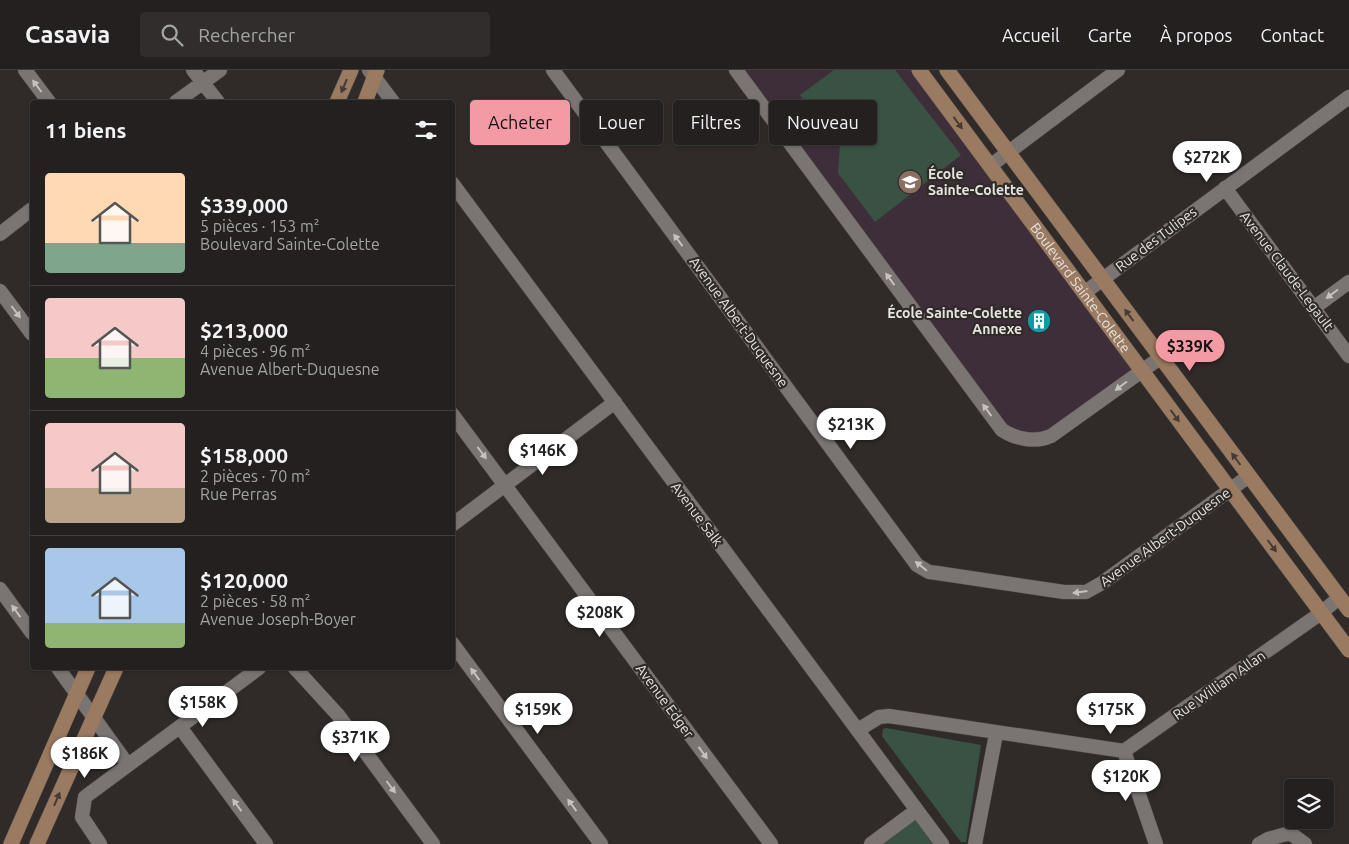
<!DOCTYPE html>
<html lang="fr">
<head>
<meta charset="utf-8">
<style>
	body { margin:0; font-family:Ubuntu,sans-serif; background:#302d2c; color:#f1f3f6; height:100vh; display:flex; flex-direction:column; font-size:19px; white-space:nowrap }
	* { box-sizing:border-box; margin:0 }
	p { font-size:16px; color:#a3a3a4 }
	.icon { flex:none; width:28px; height:28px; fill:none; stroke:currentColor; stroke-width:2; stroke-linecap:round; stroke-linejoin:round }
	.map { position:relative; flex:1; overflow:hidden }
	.drawer { position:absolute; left:30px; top:30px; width:425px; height:570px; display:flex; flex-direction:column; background:#24201f; border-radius:5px; box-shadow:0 1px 4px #0004,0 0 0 1px #413e3d }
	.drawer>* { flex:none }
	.banner { position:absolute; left:470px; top:30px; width:475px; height:45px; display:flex; gap:10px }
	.fabs { position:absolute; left:1284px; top:709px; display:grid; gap:10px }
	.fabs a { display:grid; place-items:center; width:50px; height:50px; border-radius:5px; background:#24201f; box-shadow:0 1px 4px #0004,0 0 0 1px #413e3d; font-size:25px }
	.price { position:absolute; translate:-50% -42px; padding:0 11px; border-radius:18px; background:#fff; color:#222; font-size:16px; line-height:32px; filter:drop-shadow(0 1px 2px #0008) }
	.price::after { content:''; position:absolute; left:50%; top:30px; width:15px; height:11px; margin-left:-8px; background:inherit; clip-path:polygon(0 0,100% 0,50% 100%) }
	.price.active { background:#f49aa5; color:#111 }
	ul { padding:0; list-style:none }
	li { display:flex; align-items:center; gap:15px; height:125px; padding:0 15px }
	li+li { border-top:1px solid #413e3d }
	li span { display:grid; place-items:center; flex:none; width:140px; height:100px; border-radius:5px; color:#555 }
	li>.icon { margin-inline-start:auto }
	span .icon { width:60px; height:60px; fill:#fffc; stroke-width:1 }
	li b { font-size:21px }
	h2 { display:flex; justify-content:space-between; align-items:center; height:60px; padding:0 15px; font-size:21px }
	.tag { padding:0 18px; border-radius:5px; background:#24201f; box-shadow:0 1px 4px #0004,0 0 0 1px #413e3d; font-size:18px; line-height:45px }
	.tag.active { background:#f49aa5; color:#111 }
	header { display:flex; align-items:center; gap:30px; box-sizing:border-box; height:70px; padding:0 25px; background:#24201f; border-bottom:1px solid #413e3d }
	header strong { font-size:24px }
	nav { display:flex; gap:28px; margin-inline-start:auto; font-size:18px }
	.search { width:350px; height:45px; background:#302d2c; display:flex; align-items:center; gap:12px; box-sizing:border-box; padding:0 18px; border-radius:5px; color:#a3a3a4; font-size:19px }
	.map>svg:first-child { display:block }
	.education { fill:#3e2e39 }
	.green { fill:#395243 }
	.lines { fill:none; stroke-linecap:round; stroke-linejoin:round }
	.street-casing { stroke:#4e4948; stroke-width:15 }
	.secondary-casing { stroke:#4e4948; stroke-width:16 }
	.street { stroke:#7a7472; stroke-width:14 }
	.secondary { stroke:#9a7a60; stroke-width:15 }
	.oneway { fill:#c6c2c0 }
	.oneway2 { fill:#453b34 }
	.labels { text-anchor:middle; stroke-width:4.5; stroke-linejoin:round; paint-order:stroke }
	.poi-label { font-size:14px; font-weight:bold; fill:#e6e3e1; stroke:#302b29; text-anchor:start }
	.street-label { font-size:14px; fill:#e6e3e1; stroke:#302b29 }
</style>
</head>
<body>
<header>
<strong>Casavia</strong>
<div class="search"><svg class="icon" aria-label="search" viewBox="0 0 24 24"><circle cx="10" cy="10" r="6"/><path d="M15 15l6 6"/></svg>Rechercher</div>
<nav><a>Accueil</a><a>Carte</a><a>À propos</a><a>Contact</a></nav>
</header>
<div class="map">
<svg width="1349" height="774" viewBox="0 0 1349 774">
	<rect width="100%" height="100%" fill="#302b29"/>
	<path class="education" d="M736 0H918L1142 300 1060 361 1033 377 999 356Z"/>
	<path class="green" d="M834 0H895L961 85 875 152 838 103 840 75 800 25Z
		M886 658 981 675 966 772H961L882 666 883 659Z
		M920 745 941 774H883Z"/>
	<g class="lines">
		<g class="street-casing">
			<path id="street" d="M25 0 49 32
				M193 0 218 32
				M369 0 393 32
				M553 0 917 495 929 502 937 503 1064 522H1086L1102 513 1249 406
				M736 0 1002 360C1016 369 1035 373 1051 366L1160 288
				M176 32 220 0
				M990 96 1118 0
				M452 113 942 774
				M1225 118 1349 286
				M0 164 32 139
				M0 221 32 264
				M1084 223 1349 27
				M1315 237 1349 212
				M452 344 771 774
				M452 455 615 332
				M0 519 32 563
				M452 573 601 774
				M58 598 128 695
				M295 598 338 645 433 774
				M180 657 266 774
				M858 660 879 647 889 646 1124 681 1321 543 1340 527
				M1124 681 1156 774
				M100 774 82 747 85 727 259 598
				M871 774 917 740
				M975 774 996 664
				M1259 774 1268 769 1290 763 1305 774"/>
		</g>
		<g class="secondary-casing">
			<g id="secondary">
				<path id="s1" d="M919 0 1349 580"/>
				<path d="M947 0 1349 540"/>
				<path d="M337 32 351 0"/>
				<path d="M365 32 377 0"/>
				<path d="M11 774 88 598"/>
				<path d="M37 774 116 598"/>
			</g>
		</g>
		<use href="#street" class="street"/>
		<use href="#secondary" class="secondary"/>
	</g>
	<defs><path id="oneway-solid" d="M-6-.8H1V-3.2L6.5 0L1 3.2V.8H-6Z" transform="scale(1.25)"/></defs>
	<g class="oneway">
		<use href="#oneway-solid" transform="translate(37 16) rotate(-127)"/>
		<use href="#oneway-solid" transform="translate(678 170) rotate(-126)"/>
		<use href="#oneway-solid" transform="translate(890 209) rotate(-126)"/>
		<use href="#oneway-solid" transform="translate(1332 224) rotate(143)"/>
		<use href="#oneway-solid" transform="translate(16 242) rotate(53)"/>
		<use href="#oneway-solid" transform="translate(1121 316) rotate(143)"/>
		<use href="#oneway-solid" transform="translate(987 340) rotate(-126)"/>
		<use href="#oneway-solid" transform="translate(482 383) rotate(53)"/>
		<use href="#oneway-solid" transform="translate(921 496) rotate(-141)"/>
		<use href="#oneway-solid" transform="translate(1080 522) rotate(172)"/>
		<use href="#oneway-solid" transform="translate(16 541) rotate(-126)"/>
		<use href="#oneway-solid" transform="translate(475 604) rotate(-126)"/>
		<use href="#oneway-solid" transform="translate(703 683) rotate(54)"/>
		<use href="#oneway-solid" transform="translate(391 717) rotate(53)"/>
		<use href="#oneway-solid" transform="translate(237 735) rotate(-126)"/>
		<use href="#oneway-solid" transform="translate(572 735) rotate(-126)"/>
	</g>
	<g class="oneway2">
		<use href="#oneway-solid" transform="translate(344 16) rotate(113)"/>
		<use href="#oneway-solid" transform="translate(958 53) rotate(54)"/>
		<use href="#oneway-solid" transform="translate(1129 245) rotate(-126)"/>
		<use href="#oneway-solid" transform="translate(1175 346) rotate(54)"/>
		<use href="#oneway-solid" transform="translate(1236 389) rotate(-127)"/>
		<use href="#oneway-solid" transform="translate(1272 476) rotate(53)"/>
		<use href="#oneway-solid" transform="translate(57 729) rotate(-67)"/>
	</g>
	<defs>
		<g id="school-disc" transform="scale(1.25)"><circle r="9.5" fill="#8d6e63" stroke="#302b29"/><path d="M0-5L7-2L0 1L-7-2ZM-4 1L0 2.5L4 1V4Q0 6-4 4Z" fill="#fff"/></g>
		<g id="building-disc" transform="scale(1.25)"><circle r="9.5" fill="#0f9aa8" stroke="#302b29"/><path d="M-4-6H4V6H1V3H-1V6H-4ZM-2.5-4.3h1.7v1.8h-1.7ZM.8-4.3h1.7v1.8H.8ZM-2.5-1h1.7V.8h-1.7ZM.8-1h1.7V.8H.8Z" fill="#fff"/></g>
	</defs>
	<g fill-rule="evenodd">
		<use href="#school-disc" x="910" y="112"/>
		<use href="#building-disc" x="1039" y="251"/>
	</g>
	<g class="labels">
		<g class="poi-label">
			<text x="928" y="109">École<tspan x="928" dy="16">Sainte-Colette</tspan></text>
			<text x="1022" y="248" text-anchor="end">École Sainte-Colette<tspan x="1022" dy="16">Annexe</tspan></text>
		</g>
		<g class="street-label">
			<text transform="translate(1156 169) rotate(-37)" y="5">Rue des Tulipes</text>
			<text transform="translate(1287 201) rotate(53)" y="5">Avenue Claude-Legault</text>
			<text dy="5" stroke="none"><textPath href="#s1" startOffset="271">Boulevard Sainte-Colette</textPath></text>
			<text transform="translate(739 252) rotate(54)" y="5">Avenue Albert-Duquesne</text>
			<text transform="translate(697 444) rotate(53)" y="5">Avenue Salk</text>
			<text transform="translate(1165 467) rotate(-36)" y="5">Avenue Albert-Duquesne</text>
			<text transform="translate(1219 615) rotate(-35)" y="5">Rue William Allan</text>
			<text transform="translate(665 631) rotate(54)" y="5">Avenue Edger</text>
		</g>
	</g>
</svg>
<div class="fabs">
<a><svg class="icon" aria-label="layers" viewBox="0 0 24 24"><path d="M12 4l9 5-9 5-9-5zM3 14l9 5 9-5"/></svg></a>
</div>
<b class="price" style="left:1207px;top:113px">$272K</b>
<b class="price active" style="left:1190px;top:302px">$339K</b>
<b class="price" style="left:851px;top:380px">$213K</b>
<b class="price" style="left:543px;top:406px">$146K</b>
<b class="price" style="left:600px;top:568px">$208K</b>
<b class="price" style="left:203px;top:658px">$158K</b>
<b class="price" style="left:538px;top:665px">$159K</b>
<b class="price" style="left:1111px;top:665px">$175K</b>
<b class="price" style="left:355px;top:693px">$371K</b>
<b class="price" style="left:85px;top:709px">$186K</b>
<b class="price" style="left:1126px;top:732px">$120K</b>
<div class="banner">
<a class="tag active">Acheter</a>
<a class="tag">Louer</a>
<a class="tag">Filtres</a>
<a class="tag">Nouveau</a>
</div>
<section class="drawer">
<h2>11 biens<svg class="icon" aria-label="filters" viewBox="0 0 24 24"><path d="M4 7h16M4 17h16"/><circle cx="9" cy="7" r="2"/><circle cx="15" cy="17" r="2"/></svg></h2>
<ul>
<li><span style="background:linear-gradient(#ffd9b3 70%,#7fa58c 0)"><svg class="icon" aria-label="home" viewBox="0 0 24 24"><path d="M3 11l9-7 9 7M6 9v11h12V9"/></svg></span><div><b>$339,000</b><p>5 pièces · 153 m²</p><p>Boulevard Sainte-Colette</p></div></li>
<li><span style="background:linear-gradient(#f6c9c9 60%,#8fb573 0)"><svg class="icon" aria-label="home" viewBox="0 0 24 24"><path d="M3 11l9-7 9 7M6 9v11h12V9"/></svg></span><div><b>$213,000</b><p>4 pièces · 96 m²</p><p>Avenue Albert-Duquesne</p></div></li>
<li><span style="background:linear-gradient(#f6c9c9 65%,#b9a48a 0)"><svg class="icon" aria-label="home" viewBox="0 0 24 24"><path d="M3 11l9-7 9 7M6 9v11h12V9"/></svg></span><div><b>$158,000</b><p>2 pièces · 70 m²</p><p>Rue Perras</p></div></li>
<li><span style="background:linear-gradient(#a9c7e8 75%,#8fb573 0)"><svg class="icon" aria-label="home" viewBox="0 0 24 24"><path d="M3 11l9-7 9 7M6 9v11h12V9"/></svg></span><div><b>$120,000</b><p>2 pièces · 58 m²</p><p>Avenue Joseph-Boyer</p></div></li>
</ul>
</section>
</div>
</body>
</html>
